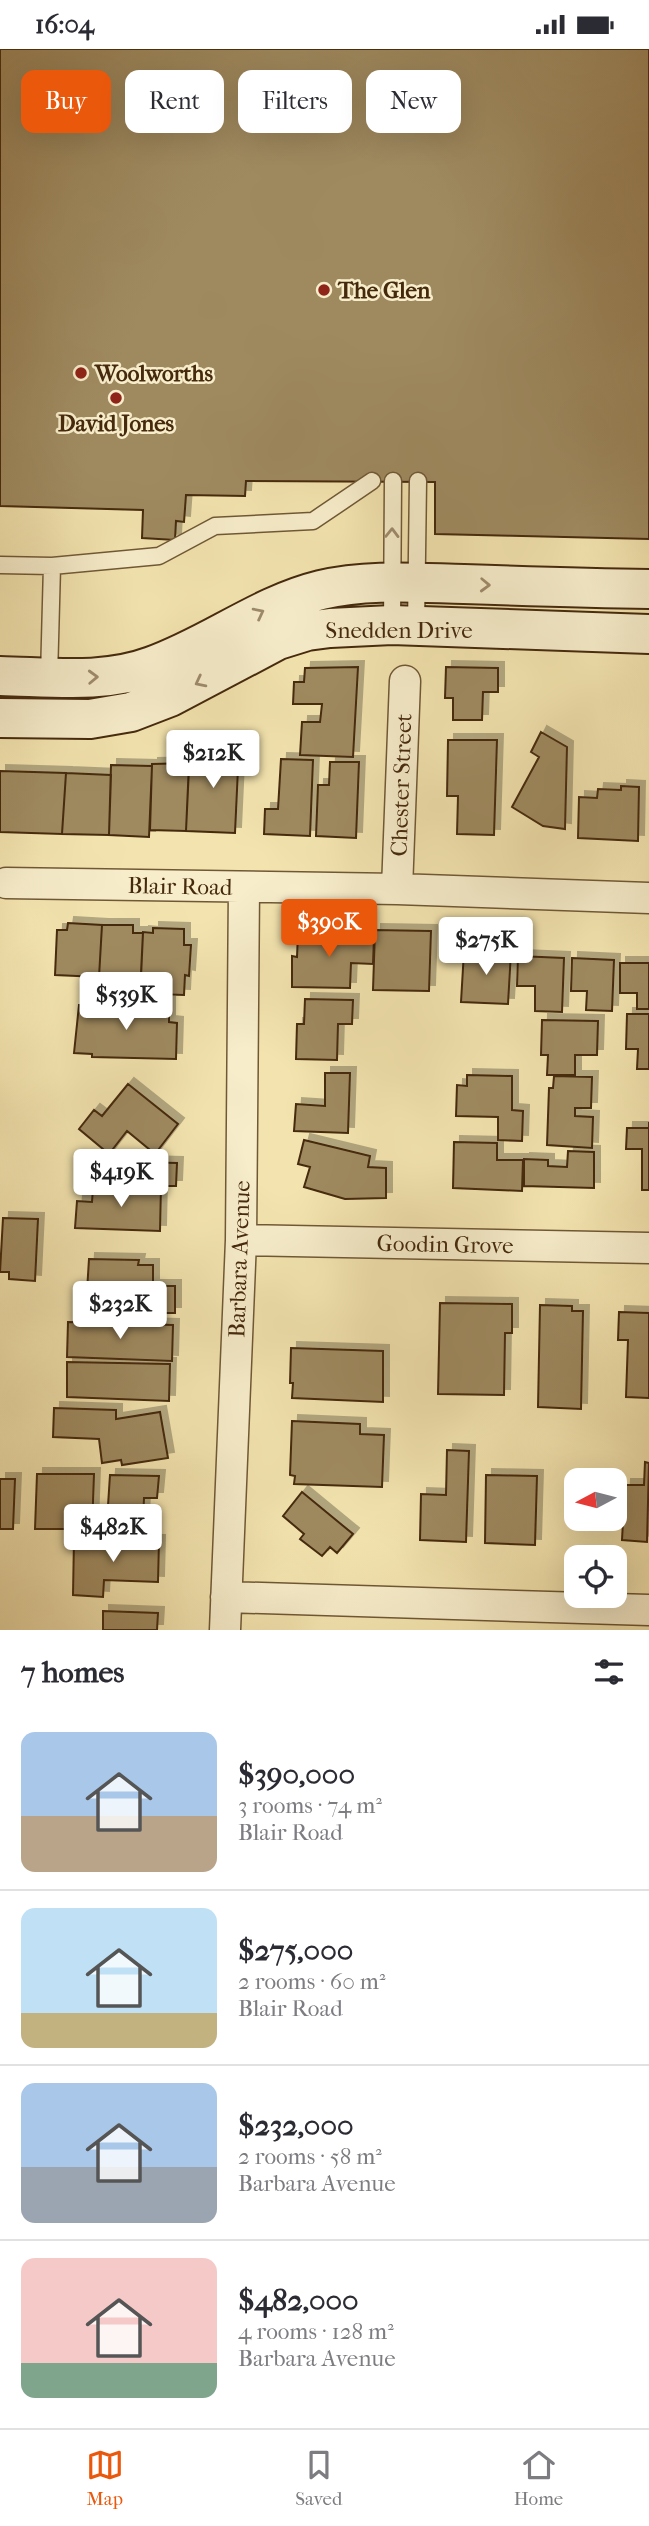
<!DOCTYPE html>
<html lang="en">
<head>
<meta charset="utf-8">
<style>
	body { margin:0; font-family:"IM FELL French Canon",serif; background:#f2f2f3; color:#2b2b33; height:100vh; display:flex; flex-direction:column; font-size:26px; white-space:nowrap }
	* { box-sizing:border-box; margin:0 }
	p { font-size:23px; color:#7c7c81 }
	.icon { flex:none; width:38px; height:38px; fill:none; stroke:currentColor; stroke-width:2; stroke-linecap:round; stroke-linejoin:round }
	.map { position:relative; height:1581px; overflow:hidden }
	.details { display:flex; flex-direction:column; background:#fff; flex:1 }
	.details>* { flex:none }
	.hud { position:absolute; left:21px; top:21px; width:607px; height:63px; display:flex; gap:14px }
	.needle { width:46px; rotate:263deg }
	.buttons { position:absolute; left:564px; top:1419px; display:grid; gap:14px }
	.buttons a { display:grid; place-items:center; width:63px; height:63px; border-radius:14px; background:#fff; box-shadow:0 7px 28px #0002; font-size:35px }
	.price { position:absolute; translate:-50% -60px; padding:0 16px; border-radius:7px; background:#fff; color:#222; font-size:23px; line-height:46px; filter:drop-shadow(0 2px 4px #0008) }
	.price::after { content:''; position:absolute; left:50%; top:42px; width:21px; height:16px; margin-left:-10px; background:inherit; clip-path:polygon(0 0,100% 0,50% 100%) }
	.price.current { background:#ea580c; color:#fff }
	ul { padding:0; list-style:none }
	li { display:flex; align-items:center; gap:21px; height:175px; padding:0 21px }
	li+li { border-top:2px solid #e1e1e2 }
	li span { display:grid; place-items:center; flex:none; width:196px; height:140px; border-radius:14px; color:#555 }
	li>.icon { margin-inline-start:auto }
	span .icon { width:84px; height:84px; fill:#fffc; stroke-width:1 }
	li b { font-size:30px }
	h2 { display:flex; justify-content:space-between; align-items:center; height:84px; padding:0 21px; font-size:30px }
	.chip { padding:0 24px; border-radius:14px; background:#fff; box-shadow:0 7px 28px #0002; font-size:24px; line-height:63px }
	.chip.current { background:#ea580c; color:#fff }
	.status { display:flex; justify-content:space-between; align-items:center; height:49px; padding:0 35px; background:#fff; direction:ltr }
	.status svg { height:19px; fill:currentColor }
	.tabs { display:flex; justify-content:space-around; align-items:center; height:98px; border-top:2px solid #e1e1e2; background:#fff; font-size:19px; color:#7c7c81 }
	.tabs a { display:grid; justify-items:center; gap:4px }
	.tabs .current { color:#ea580c }
	.map>svg:first-child { display:block }
	.building { fill:#9f8a61; stroke:#45290d; stroke-width:2; filter:url(#shadow) }
	.lines { fill:none; stroke-linecap:round; stroke-linejoin:round }
	.lane-casing { stroke:#705836; stroke-width:19 }
	.street-casing { stroke:#705836; stroke-width:33 }
	.secondary-casing { stroke:#45290d; stroke-width:42 }
	.lane { stroke:#f7edcb; stroke-width:16 }
	.street { stroke:#f7edcb; stroke-width:30 }
	.secondary { stroke:#f7edcb; stroke-width:38 }
	.oneway { stroke:#9e8b6c }
	.poi-dot { fill:#8f2418; stroke:#f7edcb; stroke-width:2.5 }
	.labels { text-anchor:middle; stroke-width:5; stroke-linejoin:round; paint-order:stroke }
	.poi-label { font-size:23px; font-weight:bold; fill:#45290d; stroke:#f7edcb; text-anchor:start }
	.street-label { font-size:23px; fill:#45290d; stroke:#f7edcb }
</style>
</head>
<body>
<div class="status"><b>16:04</b><svg viewBox="0 0 49 12"><path d="M0 12V9h3v3zM5 12V6h3v6zM10 12V3h3v9zM15 12V0h3v12zM26 1h20v11H26zM47 4h2v5h-2z"/></svg></div>
<div class="map">
<svg width="649" height="1581" viewBox="0 0 649 1581">
	<defs>
		<filter id="shadow"><feDropShadow dx="6" dy="-6" stdDeviation="0" flood-color="#0004"/></filter>
	</defs>
	<rect width="100%" height="100%" fill="#f3e4af"/>
	<filter id="stains"><feTurbulence type="fractalNoise" baseFrequency=".00286" numOctaves="4"/><feColorMatrix values="0 0 0 0 .2 0 0 0 0 .09 0 0 0 0 .02 0 0 0 .5 -.17"/></filter>
	<radialGradient id="worn" r=".72"><stop offset=".6" stop-color="#630" stop-opacity="0"/><stop offset="1" stop-color="#630" stop-opacity=".3"/></radialGradient>
	<path class="building" d="M0 0H649V490L435 485V433L246 432 245 447 186 446 184 473 176 472 175 491 142 489 143 461 0 457Z
		M358 618 353 708 300 706 302 673H320L322 655H293L294 633H304L305 619Z
		M446 618 498 619V643H483L482 671H453V649H445Z
		M541 683 567 698 565 780 543 777 512 758 539 708 531 703Z
		M448 691H497L494 786 457 785 458 747H447Z
		M190 698H239L235 784 186 782Z
		M281 710 313 711 310 787 264 785 265 760H278Z
		M330 713H359L356 789 316 787 318 736H329Z
		M189 714 186 782 150 781 152 715Z
		M111 716 152 717 149 788 109 786Z
		M0 722 66 724 62 785 0 783Z
		M66 724 111 726 109 786 62 785Z
		M621 737 639 738 638 792 578 789 579 748 597 749 598 740 621 741Z
		M68 874 102 876 99 928 55 926 57 881H67Z
		M102 876H133V884H143L141 928H99Z
		M153 879 184 880V896H191L189 927 185 926 184 946 154 945 155 925 141 924 143 883 153 884Z
		M375 881 431 882 429 942 373 941Z
		M298 884 352 885V888H374L373 915 351 914 350 939 292 938V907L297 908Z
		M464 902 511 903 508 955 461 953Z
		M518 907 564 909 562 963 535 962V937H517Z
		M572 909 614 911 612 962 586 961 587 942H571Z
		M620 914H649V960H637V944H620Z
		M305 950 353 951 352 975H338L337 1011 296 1010 297 975H304Z
		M149 953 169 954V973L177 974 176 1010 92 1008V1005L74 1004 79 956 148 958Z
		M627 965H649V1020H637L638 1000H626Z
		M542 971 598 972 597 1006H575V1026H547L548 1006H541Z
		M325 1024H350L348 1084 294 1082 296 1055 325 1057Z
		M467 1026 512 1027V1061L523 1062 522 1092 498 1091V1068L456 1067 457 1036 467 1037Z
		M554 1027 592 1028 591 1059H575V1067L593 1068 592 1099 547 1096 549 1039H553Z
		M128 1035 178 1075 155 1105 127 1082 109 1105 79 1080 94 1061 102 1067Z
		M649 1073V1141H642V1100H626L627 1079H649Z
		M304 1091 370 1107 368 1118 386 1119V1149L345 1150 304 1138 310 1118 298 1115Z
		M454 1093 497 1094V1111H523L522 1142 453 1139Z
		M568 1102 594 1103V1139L524 1137V1110L548 1111V1117L567 1118Z
		M139 1113 177 1114 176 1137H137Z
		M103 1136 161 1137 160 1182 75 1179 77 1152 92 1153 93 1139H103Z
		M3 1169 38 1170 35 1232 9 1230V1223H0Z
		M89 1210 139 1211 138 1216H153V1237H175V1264H83L84 1242H87Z
		M440 1254 512 1255V1284H505L504 1346 438 1345Z
		M540 1256 572 1257V1262H583L581 1360 538 1358Z
		M619 1263 649 1264V1349L626 1348 628 1291H618Z
		M68 1273 173 1276 172 1312 67 1308Z
		M291 1299 383 1302V1353L292 1349 293 1334H290Z
		M67 1313 170 1315 169 1352 67 1348Z
		M54 1359 116 1361V1370L160 1363 168 1409 122 1416 121 1411 102 1414 99 1390 53 1388Z
		M292 1372 360 1375V1385L384 1386 382 1438 294 1435 295 1427 290 1426Z
		M447 1401 469 1402 466 1493 420 1491 421 1445 446 1446Z
		M645 1413 649 1414 647 1493 622 1491 625 1436H644Z
		M37 1425H94L92 1480H35Z
		M110 1426 159 1427 157 1449H144L143 1473 107 1472Z
		M486 1426 537 1427 535 1496 485 1494Z
		M0 1430H15L13 1480H0Z
		M302 1443 353 1485 337 1504 330 1498 322 1507 300 1490 304 1485 283 1467Z
		M74 1490 159 1492 158 1533 104 1531 103 1548 73 1546Z
		M103 1562 158 1564 157 1581H103Z"/>
	<g class="lines">
		<g class="lane-casing">
			<path id="lane" d="M0 516 52 517
				M392 576 393 432
				M416 578 418 432
				M49 628 52 517 159 507 215 477 313 472 372 432"/>
		</g>
		<g class="street-casing">
			<path id="street" d="M6 834 397 840 649 849
				M397 840 405 632
				M241 1191 649 1199
				M226 1548 649 1561
				M225 1581 241 1191 244 838"/>
		</g>
		<g class="secondary-casing">
			<path id="secondary" d="M0 627C51 628 104 635 152 617 211 596 260 556 321 541 367 530 417 534 464 535 525 537 587 539 649 540
				M0 669 90 670 131 663 170 648 278 591 307 582 330 579 392 576 649 585"/>
		</g>
		<use href="#lane" class="lane"/>
		<use href="#street" class="street"/>
		<use href="#secondary" class="secondary"/>
	</g>
	<defs><path id="oneway-chevron" d="M-2-3.5L2.5 0L-2 3.5" fill="none" stroke-width="1.6" stroke-linecap="round" stroke-linejoin="round" transform="scale(1.75)"/></defs>
	<g class="oneway">
		<use href="#oneway-chevron" transform="translate(392 484) rotate(-89)"/>
		<use href="#oneway-chevron" transform="translate(485 536) rotate(2)"/>
		<use href="#oneway-chevron" transform="translate(259 564) rotate(-27)"/>
		<use href="#oneway-chevron" transform="translate(93 628) rotate(-2)"/>
		<use href="#oneway-chevron" transform="translate(200 633) rotate(153)"/>
	</g>
	<g class="poi-dot">
		<circle cx="324" cy="241" r="7"/>
		<circle cx="81" cy="324" r="7"/>
		<circle cx="116" cy="349" r="7"/>
	</g>
	<g class="labels">
		<g class="poi-label">
			<text x="338" y="249">The Glen</text>
			<text x="95" y="332">Woolworths</text>
			<text x="116" y="382" text-anchor="middle">David Jones</text>
		</g>
		<g class="street-label">
			<text x="399" y="589">Snedden Drive</text>
			<text transform="translate(401 736) rotate(-88)" y="8">Chester Street</text>
			<text transform="translate(180 837) rotate(1)" y="8">Blair Road</text>
			<text transform="translate(445 1195) rotate(1)" y="8">Goodin Grove</text>
			<text transform="translate(239 1210) rotate(-88)" y="8">Barbara Avenue</text>
		</g>
	</g>
	<rect width="100%" height="100%" filter="url(#stains)"/>
	<rect width="100%" height="100%" fill="url(#worn)"/>
</svg>
<div class="buttons">
<a><svg class="needle" viewBox="-14 -14 28 28"><path d="M0-13l5 13h-10z" fill="#e53935"/><path d="M0 13l5-13h-10z" fill="#7c7c81"/></svg></a>
<a><svg class="icon" aria-label="locate" viewBox="0 0 24 24"><circle cx="12" cy="12" r="6"/><path d="M12 2v4M12 18v4M2 12h4M18 12h4"/></svg></a>
</div>
<b class="price" style="left:213px;top:741px">$212K</b>
<b class="price current" style="left:329px;top:910px">$390K</b>
<b class="price" style="left:486px;top:928px">$275K</b>
<b class="price" style="left:126px;top:983px">$539K</b>
<b class="price" style="left:121px;top:1160px">$419K</b>
<b class="price" style="left:120px;top:1292px">$232K</b>
<b class="price" style="left:113px;top:1515px">$482K</b>
<div class="hud">
<a class="chip current">Buy</a>
<a class="chip">Rent</a>
<a class="chip">Filters</a>
<a class="chip">New</a>
</div>
</div>
<section class="details">
<h2>7 homes<svg class="icon" aria-label="filters" viewBox="0 0 24 24"><path d="M4 7h16M4 17h16"/><circle cx="9" cy="7" r="2"/><circle cx="15" cy="17" r="2"/></svg></h2>
<ul>
<li><span style="background:linear-gradient(#a9c7e8 60%,#b9a48a 0)"><svg class="icon" aria-label="home" viewBox="0 0 24 24"><path d="M3 11l9-7 9 7M6 9v11h12V9"/></svg></span><div><b>$390,000</b><p>3 rooms · 74 m²</p><p>Blair Road</p></div></li>
<li><span style="background:linear-gradient(#bfe0f5 75%,#c2b280 0)"><svg class="icon" aria-label="home" viewBox="0 0 24 24"><path d="M3 11l9-7 9 7M6 9v11h12V9"/></svg></span><div><b>$275,000</b><p>2 rooms · 60 m²</p><p>Blair Road</p></div></li>
<li><span style="background:linear-gradient(#a9c7e8 60%,#9aa5b1 0)"><svg class="icon" aria-label="home" viewBox="0 0 24 24"><path d="M3 11l9-7 9 7M6 9v11h12V9"/></svg></span><div><b>$232,000</b><p>2 rooms · 58 m²</p><p>Barbara Avenue</p></div></li>
<li><span style="background:linear-gradient(#f6c9c9 75%,#7fa58c 0)"><svg class="icon" aria-label="home" viewBox="0 0 24 24"><path d="M3 11l9-7 9 7M6 9v11h12V9"/></svg></span><div><b>$482,000</b><p>4 rooms · 128 m²</p><p>Barbara Avenue</p></div></li>
</ul>
</section>
<nav class="tabs">
<a class="current"><svg class="icon" aria-label="map" viewBox="0 0 24 24"><path d="M3 6l6-2 6 2 6-2v14l-6 2-6-2-6 2zM9 4v14M15 6v14"/></svg>Map</a>
<a><svg class="icon" aria-label="saved" viewBox="0 0 24 24"><path d="M7 4h10v16l-5-4-5 4z"/></svg>Saved</a>
<a><svg class="icon" aria-label="home" viewBox="0 0 24 24"><path d="M3 11l9-7 9 7M6 9v11h12V9"/></svg>Home</a>
</nav>
</body>
</html>
